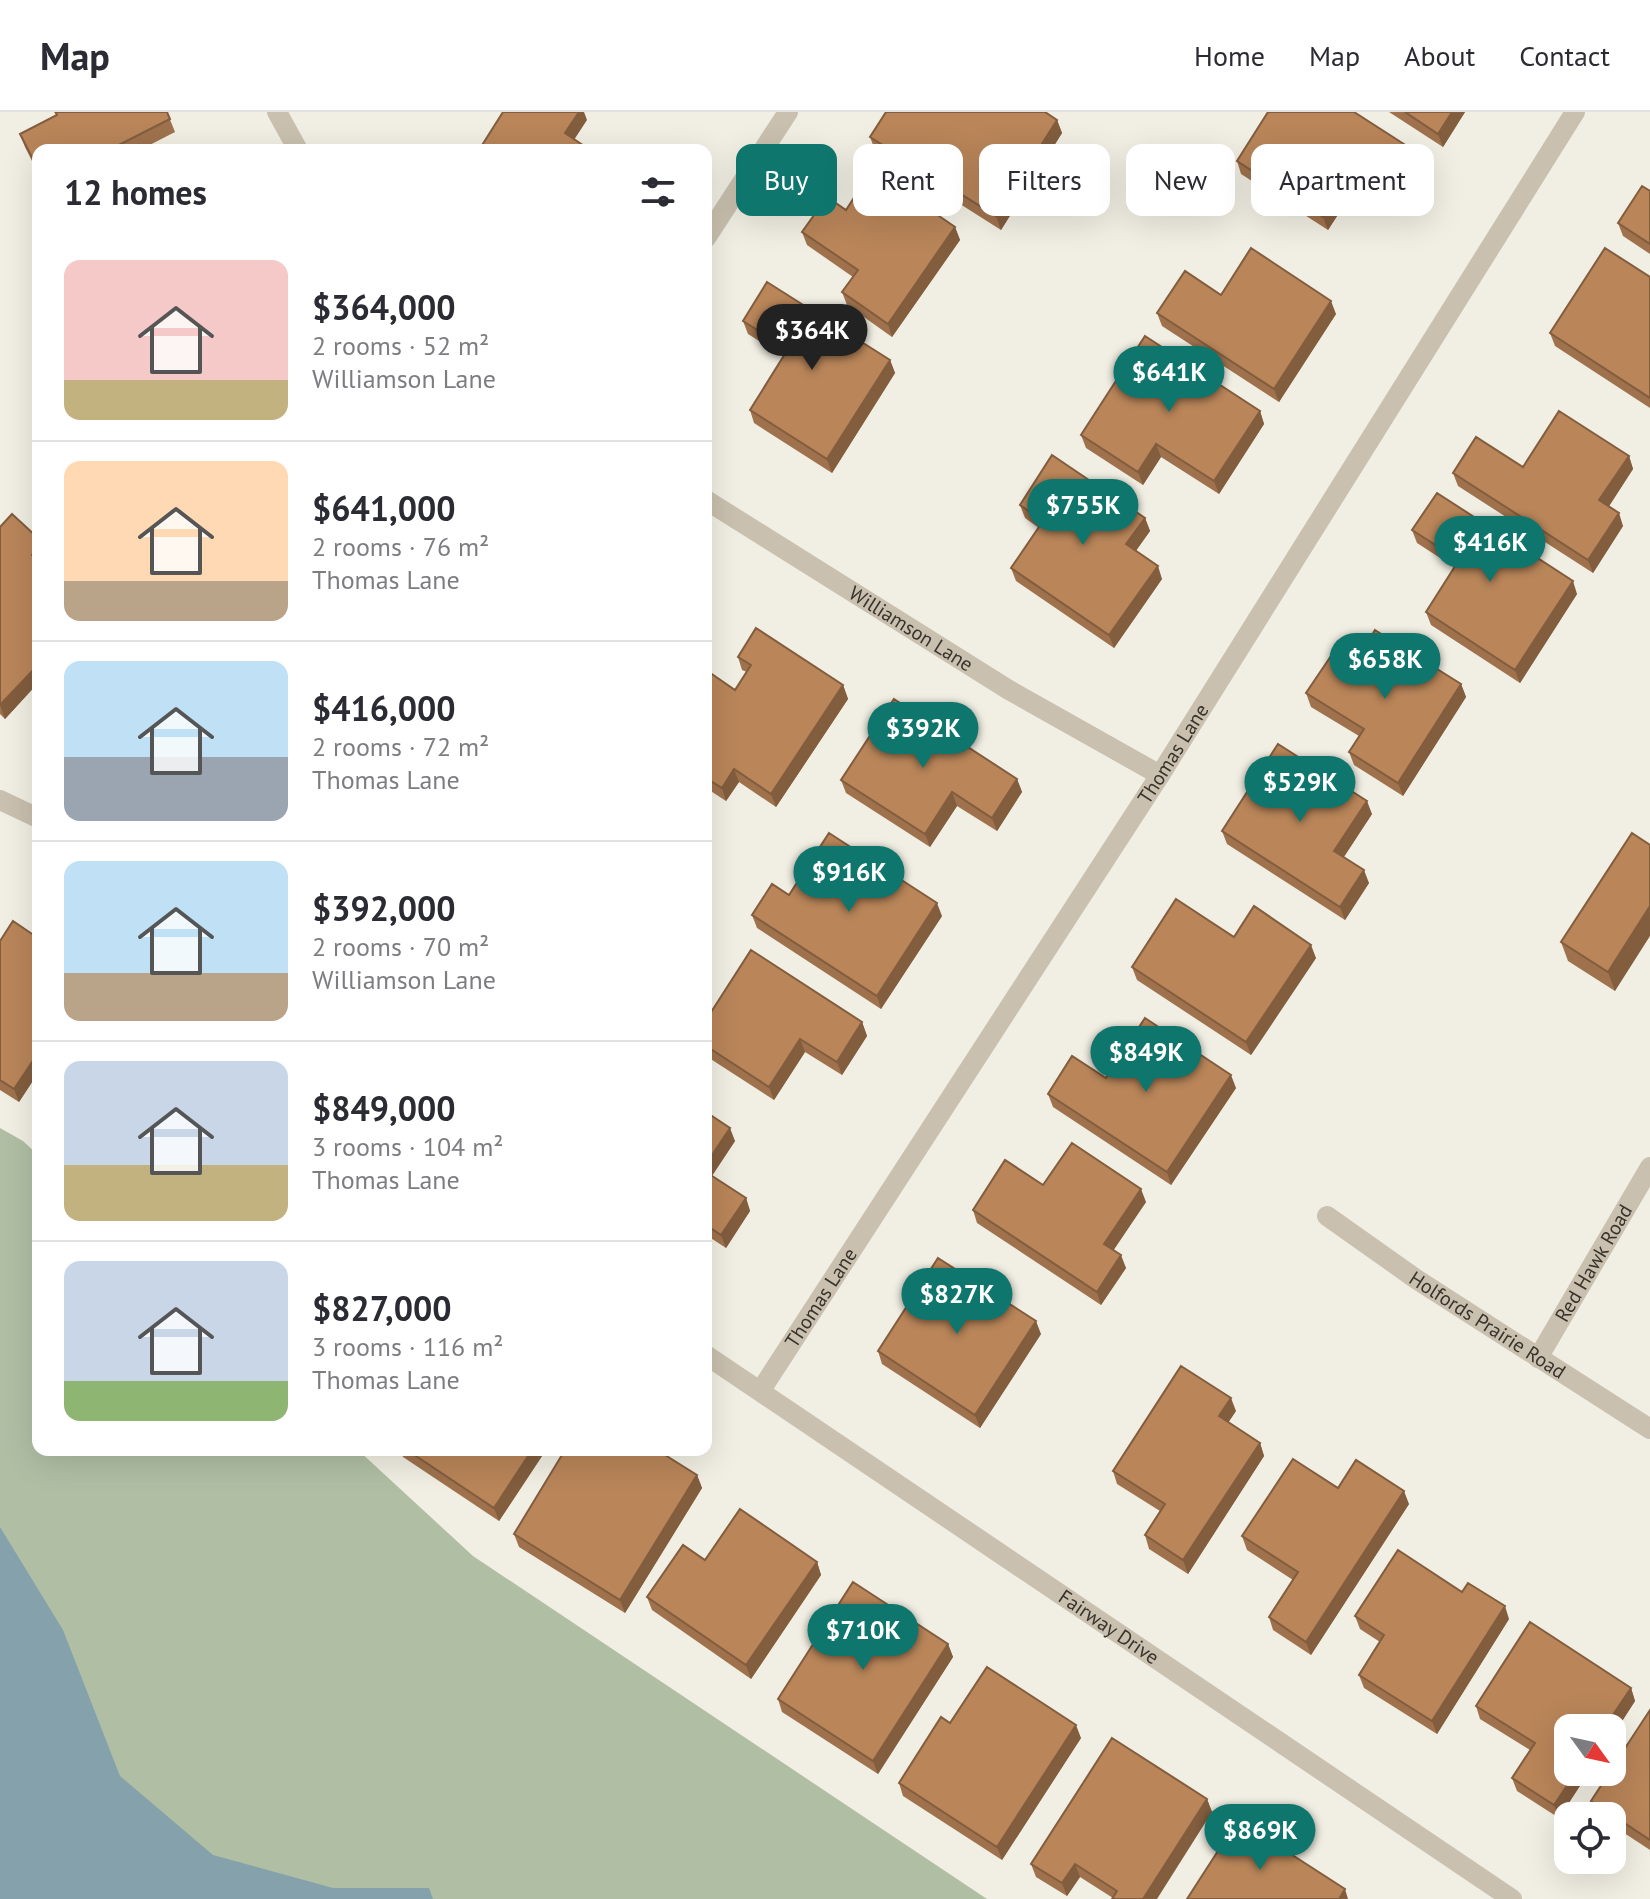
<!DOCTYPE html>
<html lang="en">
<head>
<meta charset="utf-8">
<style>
	body { margin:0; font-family:"PT Sans",sans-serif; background:#f7f7f7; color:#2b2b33; height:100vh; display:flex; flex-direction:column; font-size:30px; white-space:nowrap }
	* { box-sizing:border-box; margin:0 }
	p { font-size:26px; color:#7c7c81 }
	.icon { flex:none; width:44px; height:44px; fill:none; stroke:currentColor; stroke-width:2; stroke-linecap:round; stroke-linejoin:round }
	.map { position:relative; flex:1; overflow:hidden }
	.details { position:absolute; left:32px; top:32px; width:680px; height:1312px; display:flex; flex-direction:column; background:#fff; border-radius:16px; box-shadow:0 8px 32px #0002 }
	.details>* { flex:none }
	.top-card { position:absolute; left:736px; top:32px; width:760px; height:72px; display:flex; gap:16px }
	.needle { width:52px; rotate:123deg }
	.fabs { position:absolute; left:1554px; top:1602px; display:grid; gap:16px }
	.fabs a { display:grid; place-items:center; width:72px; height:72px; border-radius:16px; background:#fff; box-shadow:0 8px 32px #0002; font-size:40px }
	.price { position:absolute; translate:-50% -68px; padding:0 18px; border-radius:28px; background:#0f766e; color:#fff; font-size:26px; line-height:52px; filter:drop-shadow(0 2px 4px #0008) }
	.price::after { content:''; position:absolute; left:50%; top:48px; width:24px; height:18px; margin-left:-12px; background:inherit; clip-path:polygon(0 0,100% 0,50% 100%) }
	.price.current { background:#222; color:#fff }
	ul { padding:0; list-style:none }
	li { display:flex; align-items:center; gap:24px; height:200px; padding:0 32px }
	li+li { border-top:2px solid #e1e1e2 }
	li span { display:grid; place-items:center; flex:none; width:224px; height:160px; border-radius:16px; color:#555 }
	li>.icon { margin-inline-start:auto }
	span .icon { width:96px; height:96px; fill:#fffc; stroke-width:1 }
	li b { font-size:34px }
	h2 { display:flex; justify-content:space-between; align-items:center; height:96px; padding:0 32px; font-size:34px }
	.pill { padding:0 28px; border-radius:16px; background:#fff; box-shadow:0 8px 32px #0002; font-size:28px; line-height:72px }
	.pill.current { background:#0f766e; color:#fff }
	header { display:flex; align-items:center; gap:48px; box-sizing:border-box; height:112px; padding:0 40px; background:#fff; border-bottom:2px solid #e1e1e2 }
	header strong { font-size:38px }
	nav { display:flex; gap:44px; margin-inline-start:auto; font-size:28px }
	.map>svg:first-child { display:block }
	.green { fill:#b0bfa4 }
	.water { fill:#84a1ac }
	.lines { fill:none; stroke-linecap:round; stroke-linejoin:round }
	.minor { stroke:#c9c0af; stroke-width:20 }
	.wall { fill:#9f724d }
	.shaded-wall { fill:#825d3e }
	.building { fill:#b98559; stroke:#825d3e; stroke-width:2 }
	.labels { text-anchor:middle; stroke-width:6; stroke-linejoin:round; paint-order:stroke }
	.street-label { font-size:20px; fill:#39332c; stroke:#f9f7ef }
</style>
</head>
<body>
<header>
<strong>Map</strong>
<nav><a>Home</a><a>Map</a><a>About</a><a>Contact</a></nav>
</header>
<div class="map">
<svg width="1650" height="1787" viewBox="0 0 1650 1787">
	<rect width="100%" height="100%" fill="#f1eee3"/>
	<path class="green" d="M0 1016 23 1029 38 1043V1338H358L473 1444 987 1787H0Z"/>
	<path class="water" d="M0 1415 63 1518 120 1664 213 1743 333 1776H429L433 1787H0Z"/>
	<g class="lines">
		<g class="minor">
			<path d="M277 0 298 38"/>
			<path d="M706 126 788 0"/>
			<path id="s1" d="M706 388 1009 578 1160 663"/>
			<path d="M0 688 38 706"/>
			<path id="s2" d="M1327 1104 1416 1167 1650 1317"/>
			<path id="s3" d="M706 1243 1512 1787"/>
			<path id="s4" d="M1538 1246 1650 1055"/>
			<path id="s5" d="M761 1278 1160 663 1575 0"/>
		</g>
	</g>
	<path class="wall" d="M54 0H167L175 20 140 38H38V61L25 35 20 22 56 3Z
		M1389 0H1465L1443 35Z
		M1057 8 1062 21 1001 118 875 38 870 25Z
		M1424 45 1429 58 1405 96 1361 67 1328 118 1241 62 1237 49Z
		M1650 79V142L1623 124 1618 111Z
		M846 98 955 115 960 128 892 225 847 193 842 180 853 165 807 133 802 120Z
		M1650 165V296L1555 234 1550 221Z
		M1221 183 1336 202 1279 290 1162 214 1157 201Z
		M743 209 890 248 895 261 832 361 754 311 750 298 783 244 748 222Z
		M1260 299 1264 312 1219 382 1161 345 1143 373 1086 336 1081 323Z
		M1629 344 1633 357 1609 394 1623 414 1593 461 1458 374 1453 361 1523 355Z
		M1020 393 1145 406 1150 419 1136 439 1162 467 1114 536 1016 469 1011 456 1039 416 1025 406Z
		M0 415 38 426V571L5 607 0 602Z
		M1412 418 1577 482 1520 571 1431 513 1426 500 1454 455 1417 431Z
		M738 545 843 573 848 587 776 695 739 670 726 689 706 676V564L735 578 747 560 742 558Z
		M1357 548 1461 572 1466 585 1403 684 1354 653 1349 640 1359 624 1311 595 1306 581Z
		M1017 667 1022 680 997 719 957 694 930 735 846 681 841 668Z
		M1372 702 1344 745 1369 771 1345 808 1227 732 1222 719Z
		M1650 733 1615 879 1568 849 1561 830Z
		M789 783 942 804 881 897 757 816 752 803Z
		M38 826V961L19 990 0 978V829Z
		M1316 846 1251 943 1137 868 1132 855Z
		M706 908 862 910 867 924 842 963 805 940 774 988 706 944Z
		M1106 966 1236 976 1171 1073 1053 995 1048 982Z
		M706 1000 735 1029 712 1064 746 1086 750 1099 726 1136 706 1123Z
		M1043 1073 1146 1090 1113 1138 1126 1156 1101 1193 977 1111 973 1098Z
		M1041 1222 980 1316 882 1252 878 1239Z
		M1236 1299 1228 1310 1260 1331 1264 1344 1188 1462 1149 1437 1145 1423 1160 1399 1117 1372 1113 1359Z
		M400 1338H546L499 1409 403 1345Z
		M697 1363 702 1376 625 1501 519 1435 514 1422Z
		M1338 1376 1409 1392 1311 1543 1273 1518 1269 1505 1293 1468 1247 1438 1242 1424Z
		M705 1448 817 1450 821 1463 751 1567 652 1498 647 1485Z
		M1462 1480 1509 1507 1437 1622 1364 1576 1359 1563 1380 1530 1360 1517 1355 1504Z
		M948 1532 953 1545 878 1662 782 1600 778 1587Z
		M1631 1576 1635 1589 1559 1706 1517 1679 1512 1666 1530 1638 1480 1607 1476 1594Z
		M1650 1598V1738L1612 1713V1704H1598L1595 1702 1591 1689Z
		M950 1611 1081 1626 1002 1748 903 1684 899 1671Z
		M1207 1687 1212 1700 1113 1786 1080 1765 1067 1784 1036 1765 1031 1752Z"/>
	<path class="shaded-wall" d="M579 0H584L587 8 570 34 565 21Z
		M1452 0H1465L1443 35 1438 22Z
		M1057 8 1062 21 1001 118 996 104Z
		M1424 45 1429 58 1405 96 1400 83Z
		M1356 54 1361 67 1328 118 1323 105Z
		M955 115 960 128 892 225 888 212Z
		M1331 189 1336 202 1279 290 1274 277Z
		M890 248 895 261 832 361 827 347Z
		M1260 299 1264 312 1219 382 1214 369Z
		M1156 332 1161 345 1143 373 1138 360Z
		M1629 344 1633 357 1604 402 1599 388Z
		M1619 401 1623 414 1593 461 1588 448Z
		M1145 406 1150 419 1131 445 1126 432Z
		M38 436V455L32 443Z
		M1158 454 1162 467 1114 536 1109 523Z
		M1573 469 1577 482 1520 571 1515 558Z
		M38 553V571L5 607 0 593Z
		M1461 572 1466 585 1403 684 1398 671Z
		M843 573 848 587 776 695 771 682Z
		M734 657 739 670 726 689 722 676Z
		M1017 667 1022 680 997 719 992 706Z
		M952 680 957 694 930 735 925 722Z
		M1367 689 1372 702 1339 752 1334 739Z
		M1364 758 1369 771 1345 808 1340 795Z
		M937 791 942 804 881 897 877 884Z
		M1650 794V824L1615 879 1608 860Z
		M1311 833 1316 846 1251 943 1246 930Z
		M862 910 867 924 842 963 837 950Z
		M800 927 805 940 774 988 769 975Z
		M38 941V961L19 990 14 977Z
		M1231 963 1236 976 1171 1073 1167 1060Z
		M730 1016 735 1029 707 1071 706 1067V1052Z
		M1141 1077 1146 1090 1109 1145 1104 1132Z
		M746 1086 750 1099 726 1136 721 1123Z
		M1121 1143 1126 1156 1101 1193 1097 1180Z
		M1036 1209 1041 1222 980 1316 975 1303Z
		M1231 1286 1236 1299 1224 1317 1219 1304Z
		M1260 1331 1264 1344 1188 1462 1183 1448Z
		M532 1338H546L499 1409 494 1396Z
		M697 1363 702 1376 625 1501 620 1488Z
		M1404 1379 1409 1392 1311 1543 1306 1530Z
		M817 1450 821 1463 751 1567 746 1553Z
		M1505 1494 1509 1507 1437 1622 1432 1609Z
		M948 1532 953 1545 878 1662 873 1649Z
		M1631 1576 1635 1589 1612 1625V1616H1604Z
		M1076 1613 1081 1626 1002 1748 997 1735Z
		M1576 1660H1589L1559 1706 1554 1693Z
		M1207 1687 1212 1700 1157 1787H1143Z
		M1075 1752 1080 1765 1067 1784 1062 1771Z
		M1345 1777 1348 1787H1339Z"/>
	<path class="building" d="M56 0H167L170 7 109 38H38V57L20 22 57 3Z
		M503 0H579L565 21 590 38H479Z
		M886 0H1045L1057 8 996 104 870 25Z
		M1268 0H1354L1424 45 1400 83 1356 54 1323 105 1237 49Z
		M1405 0H1452L1438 22Z
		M872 58 955 115 888 212 842 180 858 158 802 120 827 85 846 98Z
		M1642 74 1650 79V132L1618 111Z
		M1251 136 1331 189 1274 277 1157 201 1185 159 1221 183Z
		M1605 136 1650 165V286L1550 221Z
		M767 170 890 248 827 347 750 298 788 237 743 209Z
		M1145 224 1260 299 1214 369 1156 332 1138 360 1081 323Z
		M1559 299 1629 344 1599 388 1619 401 1588 448 1453 361 1476 325 1523 355Z
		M1052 343 1145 406 1126 432 1158 454 1109 523 1011 456 1043 409 1020 393Z
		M1437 381 1573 469 1515 558 1426 500 1459 448 1412 418Z
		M12 402 38 426V436L32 443 38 449V553L0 593V415Z
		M756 516 843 573 771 682 734 657 722 676 706 666V564L709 560 735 578 751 553 738 545Z
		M1375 518 1461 572 1398 671 1349 640 1364 617 1306 581 1337 535 1357 548Z
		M894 587 1017 667 992 706 952 680 925 722 841 668Z
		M1278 632 1367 689 1334 739 1364 758 1340 795 1222 719Z
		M829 721 937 791 877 884 752 803 772 772 789 783Z
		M1632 721 1650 733V794L1608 860 1561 830Z
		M1176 787 1234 825 1254 794 1311 833 1246 930 1132 855Z
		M13 809 38 826V848L36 850 38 851V941L14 977 0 968V829Z
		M751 838 862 910 837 950 800 927 769 975 706 934V908Z
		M1145 906 1231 963 1167 1060 1048 982 1072 944 1106 966Z
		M706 1000 730 1016 706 1052Z
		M1072 1031 1141 1077 1104 1132 1121 1143 1097 1180 973 1098 1005 1048 1043 1073Z
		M706 1060 746 1086 721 1123 706 1113Z
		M938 1146 1036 1209 975 1303 878 1239Z
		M1181 1254 1231 1286 1219 1304 1260 1331 1183 1448 1145 1423 1165 1392 1113 1359Z
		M407 1338H532L494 1396Z
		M565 1338H657L697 1363 620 1488 514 1422Z
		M1293 1347 1338 1376 1356 1348 1404 1379 1306 1530 1269 1505 1298 1460 1242 1424Z
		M740 1397 817 1450 746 1553 647 1485 683 1433 705 1448Z
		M1398 1438 1462 1480 1468 1471 1505 1494 1432 1609 1359 1563 1384 1523 1355 1504Z
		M853 1470 948 1532 873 1649 778 1587Z
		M1530 1510 1631 1576 1604 1616H1568V1660H1576L1554 1693 1512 1666 1535 1631 1476 1594Z
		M987 1555 1076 1613 997 1735 899 1671 941 1605 950 1611Z
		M1650 1598V1728L1591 1689 1610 1660H1612V1656Z
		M1112 1626 1207 1687 1143 1787H1112L1117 1779 1075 1752 1062 1771 1031 1752Z
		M1238 1708 1345 1777 1339 1787H1187Z"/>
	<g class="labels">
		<g class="street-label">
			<text dy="7" stroke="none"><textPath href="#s1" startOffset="242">Williamson Lane</textPath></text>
			<text dy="7" stroke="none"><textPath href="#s5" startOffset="758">Thomas Lane</textPath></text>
			<text dy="7" stroke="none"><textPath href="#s4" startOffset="110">Red Hawk Road</textPath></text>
			<text dy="7" stroke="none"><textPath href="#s5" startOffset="110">Thomas Lane</textPath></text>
			<text dy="7" stroke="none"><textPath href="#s2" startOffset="194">Holfords Prairie Road</textPath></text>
			<text dy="7" stroke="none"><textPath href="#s3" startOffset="486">Fairway Drive</textPath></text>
		</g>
	</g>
</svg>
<div class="fabs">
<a><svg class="needle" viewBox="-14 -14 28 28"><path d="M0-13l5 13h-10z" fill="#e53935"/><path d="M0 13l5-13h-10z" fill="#7c7c81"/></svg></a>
<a><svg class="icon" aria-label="locate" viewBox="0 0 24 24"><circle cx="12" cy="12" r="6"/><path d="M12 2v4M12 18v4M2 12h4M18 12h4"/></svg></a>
</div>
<b class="price current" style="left:812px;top:260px">$364K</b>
<b class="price" style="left:1169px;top:302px">$641K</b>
<b class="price" style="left:1083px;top:435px">$755K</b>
<b class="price" style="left:1490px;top:472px">$416K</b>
<b class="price" style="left:1385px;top:589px">$658K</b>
<b class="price" style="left:923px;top:658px">$392K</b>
<b class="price" style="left:1300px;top:712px">$529K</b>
<b class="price" style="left:849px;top:802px">$916K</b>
<b class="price" style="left:1146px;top:982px">$849K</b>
<b class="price" style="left:957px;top:1224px">$827K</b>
<b class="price" style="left:863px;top:1560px">$710K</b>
<b class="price" style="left:1260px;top:1760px">$869K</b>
<div class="top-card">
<a class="pill current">Buy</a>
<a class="pill">Rent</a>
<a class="pill">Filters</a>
<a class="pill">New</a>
<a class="pill">Apartment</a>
</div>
<section class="details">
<h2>12 homes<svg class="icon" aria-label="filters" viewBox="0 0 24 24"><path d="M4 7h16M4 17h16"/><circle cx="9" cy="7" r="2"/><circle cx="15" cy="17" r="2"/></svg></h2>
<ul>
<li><span style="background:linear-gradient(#f6c9c9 75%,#c2b280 0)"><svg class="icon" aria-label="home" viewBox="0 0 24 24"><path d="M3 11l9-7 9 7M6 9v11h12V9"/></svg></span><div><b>$364,000</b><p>2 rooms · 52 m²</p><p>Williamson Lane</p></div></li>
<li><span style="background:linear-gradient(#ffd9b3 75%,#b9a48a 0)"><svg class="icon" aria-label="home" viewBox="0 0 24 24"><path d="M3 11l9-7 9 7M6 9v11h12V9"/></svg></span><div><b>$641,000</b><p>2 rooms · 76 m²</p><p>Thomas Lane</p></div></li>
<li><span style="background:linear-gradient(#bfe0f5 60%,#9aa5b1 0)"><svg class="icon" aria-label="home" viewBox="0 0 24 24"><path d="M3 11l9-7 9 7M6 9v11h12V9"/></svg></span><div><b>$416,000</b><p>2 rooms · 72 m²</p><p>Thomas Lane</p></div></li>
<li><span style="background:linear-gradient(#bfe0f5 70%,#b9a48a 0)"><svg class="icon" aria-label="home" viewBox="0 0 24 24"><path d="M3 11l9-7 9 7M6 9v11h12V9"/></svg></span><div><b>$392,000</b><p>2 rooms · 70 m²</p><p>Williamson Lane</p></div></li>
<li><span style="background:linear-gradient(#c9d6e8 65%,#c2b280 0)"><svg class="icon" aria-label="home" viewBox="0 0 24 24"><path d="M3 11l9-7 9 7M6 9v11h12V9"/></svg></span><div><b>$849,000</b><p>3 rooms · 104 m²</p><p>Thomas Lane</p></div></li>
<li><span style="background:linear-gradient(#c9d6e8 75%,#8fb573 0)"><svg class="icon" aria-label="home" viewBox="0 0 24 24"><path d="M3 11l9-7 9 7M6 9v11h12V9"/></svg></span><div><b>$827,000</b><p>3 rooms · 116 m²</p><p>Thomas Lane</p></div></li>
</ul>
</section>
</div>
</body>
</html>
